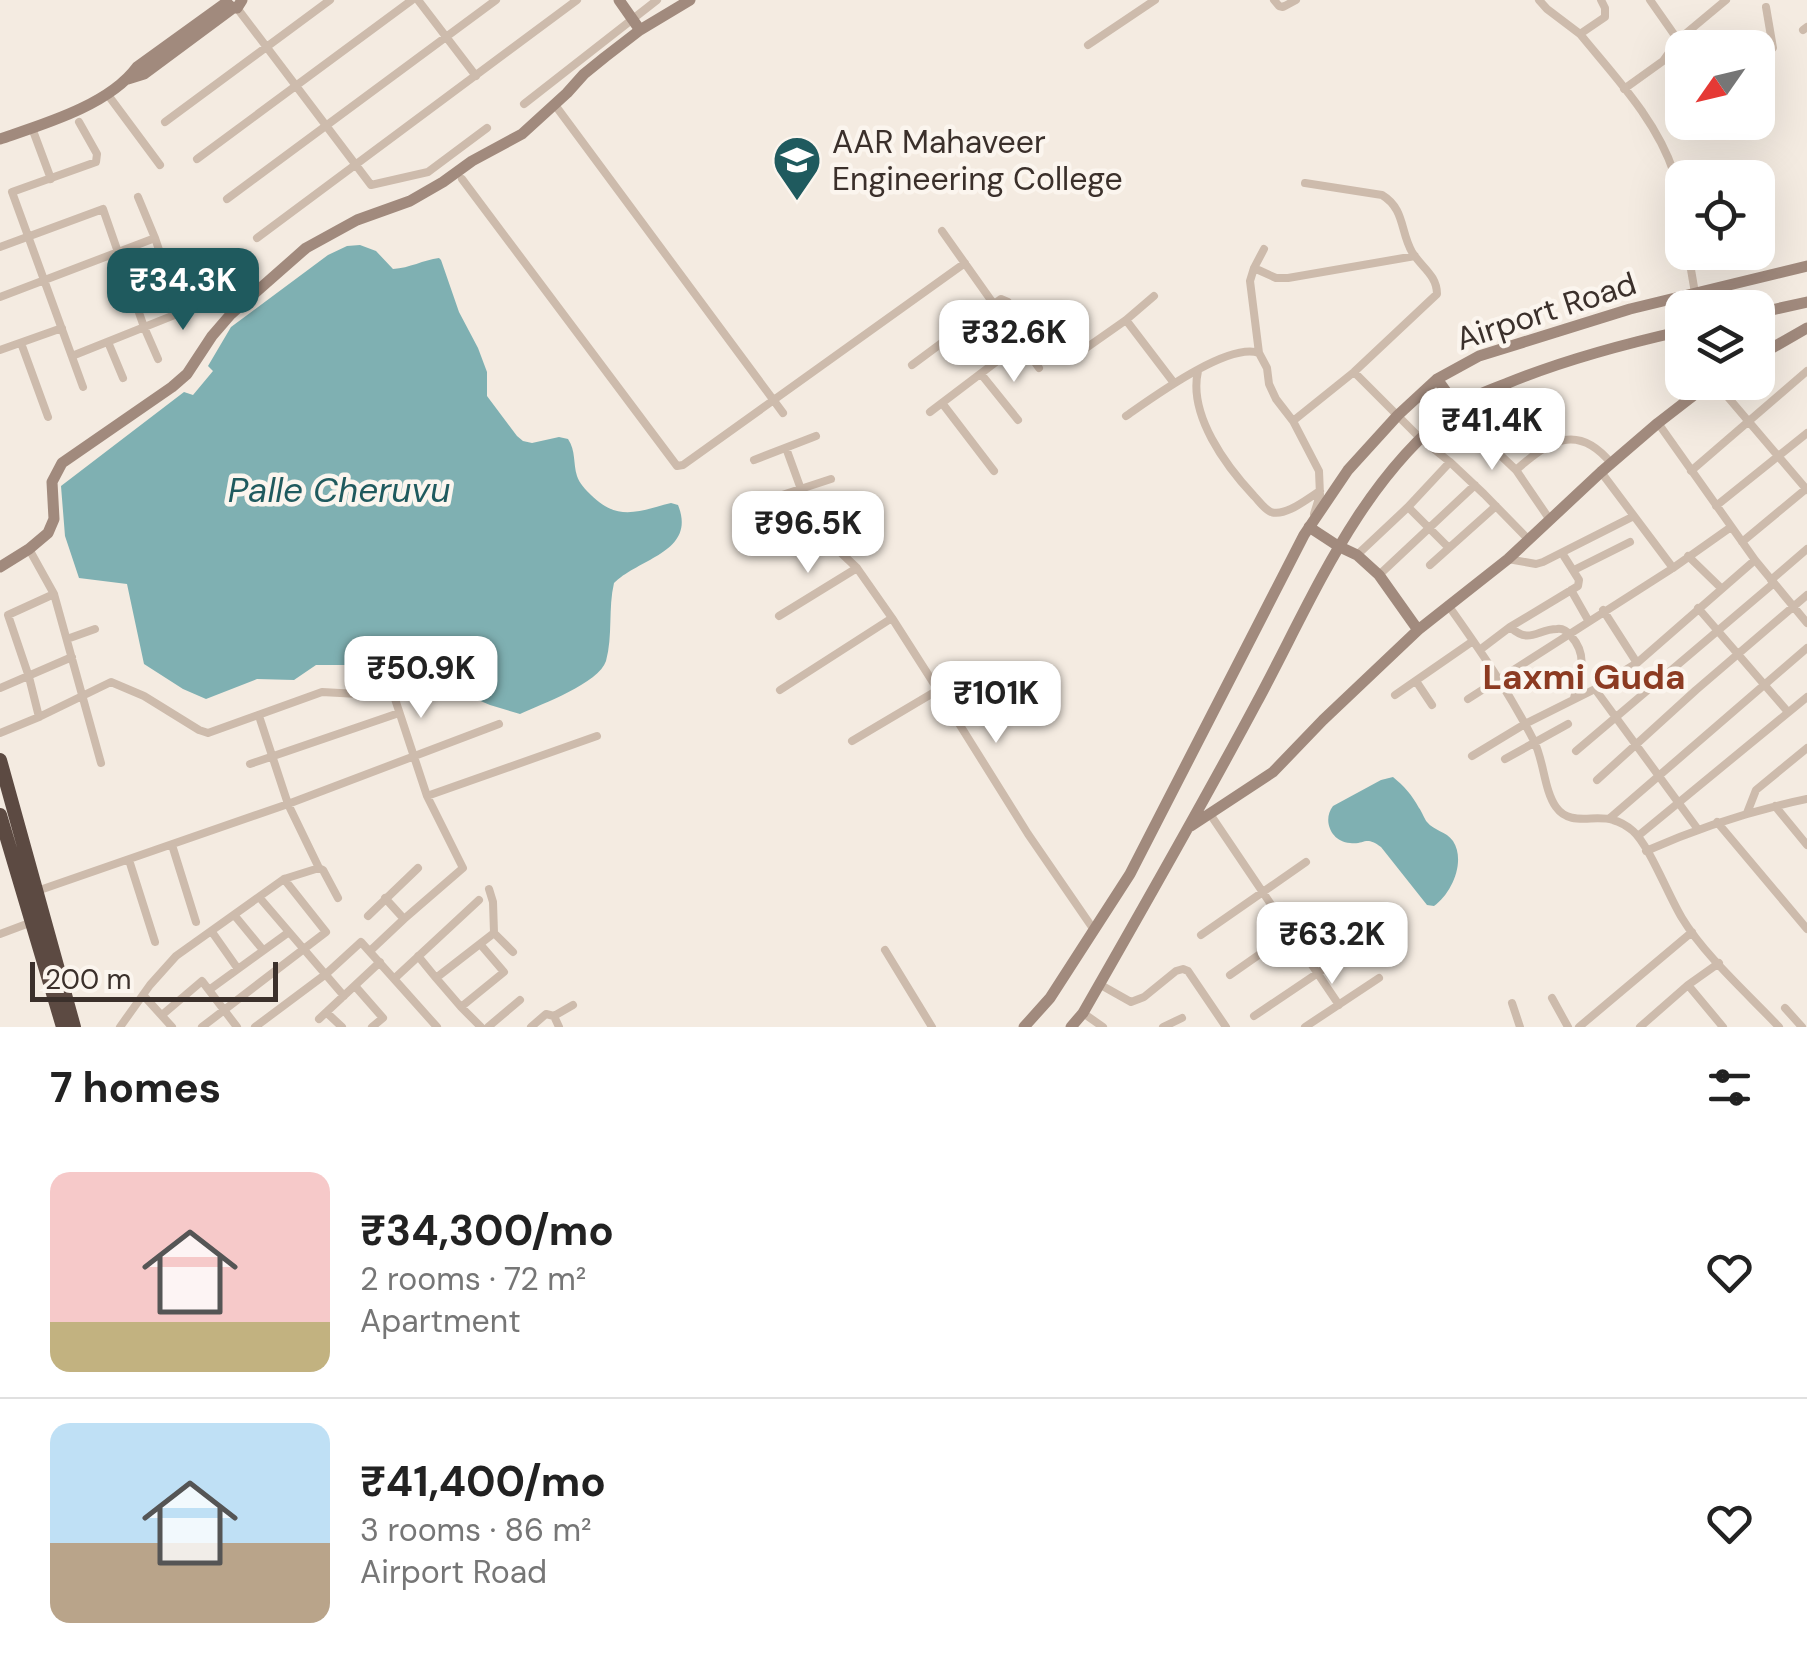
<!DOCTYPE html>
<html lang="en">
<head>
<meta charset="utf-8">
<style>
	body { margin:0; font-family:"DM Sans",sans-serif; background:#f2f2f2; color:#222; height:100vh; display:flex; flex-direction:column; font-size:38px; white-space:nowrap }
	* { box-sizing:border-box; margin:0 }
	p { font-size:32px; color:#767676 }
	.icon { flex:none; width:55px; height:55px; fill:none; stroke:currentColor; stroke-width:2; stroke-linecap:round; stroke-linejoin:round }
	.map { position:relative; height:1027px; overflow:hidden }
	.side { display:flex; flex-direction:column; background:#fff; flex:1 }
	.side>* { flex:none }
	.needle { width:65px; rotate:236deg }
	.buttons { position:absolute; left:1665px; top:30px; display:grid; gap:20px }
	.buttons a { display:grid; place-items:center; width:110px; height:110px; border-radius:20px; background:#fff; box-shadow:0 10px 40px #0002; font-size:50px }
	.scale { position:absolute; left:30px; bottom:25px; width:248px; box-sizing:border-box; padding-left:10px; border:5px solid #3b302b; border-top:0; font-size:28px; line-height:35px; white-space:nowrap; color:#3b302b; -webkit-text-stroke:8px #fbf5ee; paint-order:stroke }
	.price { position:absolute; translate:-50% -85px; padding:0 22px; border-radius:20px; background:#fff; color:#222; font-size:32px; line-height:65px; filter:drop-shadow(0 2px 5px #0008) }
	.price::after { content:''; position:absolute; left:50%; top:60px; width:30px; height:22px; margin-left:-15px; background:inherit; clip-path:polygon(0 0,100% 0,50% 100%) }
	.price.on { background:#1f5a5e; color:#fff }
	ul { padding:0; list-style:none }
	li { display:flex; align-items:center; gap:30px; height:250px; padding:0 50px }
	li+li { border-top:2px solid #e0e0e0 }
	li span { display:grid; place-items:center; flex:none; width:280px; height:200px; border-radius:20px; color:#555 }
	li>.icon { margin-inline-start:auto }
	span .icon { width:120px; height:120px; fill:#fffc; stroke-width:1 }
	li b { font-size:42px }
	h2 { display:flex; justify-content:space-between; align-items:center; height:120px; padding:0 50px; font-size:42px }
	.map>svg:first-child { display:block }
	.water { fill:#7fb0b2 }
	.lines { fill:none; stroke-linecap:round; stroke-linejoin:round }
	.street { stroke:#cdbbac; stroke-width:8 }
	.secondary { stroke:#a18a7d; stroke-width:11 }
	.highway { stroke:#5c4a42; stroke-width:14 }
	.labels { text-anchor:middle; stroke-width:9; stroke-linejoin:round; paint-order:stroke }
	.poi-label { font-size:32px; fill:#3b302b; stroke:#fbf5ee; text-anchor:start }
	.street-label { font-size:32px; fill:#3b302b; stroke:#fbf5ee }
	.water-label { font-size:35px; font-style:italic; fill:#1f5a5e; stroke:#fbf5ee }
	.neighbourhood-label { font-size:35px; font-weight:bold; fill:#8c3b22; stroke:#fbf5ee }
</style>
</head>
<body>
<div class="map">
<svg width="1807" height="1027" viewBox="0 0 1807 1027">
	<rect width="100%" height="100%" fill="#f4ebe1"/>
	<path class="water" d="M360 245 376 251 393 269C410 268 423 260 439 258L441 260 459 312 478 348 487 372V396L517 436 523 441 532 443 559 437 568 439C576 451 573 463 577 476 579 483 586 490 591 495 618 522 639 511 671 503L678 505C697 552 639 558 614 583 608 608 613 636 606 661 599 683 542 704 520 714L490 705 388 662 356 665H316L294 680 257 679 206 699 183 689 144 664 127 584 79 578 65 536 61 486 184 392 193 395 213 371 208 366 231 327 328 255 347 246Z
		M1393 777C1404 786 1412 795 1419 808 1421 810 1425 820 1427 822 1434 831 1446 831 1453 841 1466 861 1452 893 1434 906L1427 905 1381 847C1365 835 1365 845 1350 843 1331 842 1322 820 1333 806L1381 780Z"/>
	<g class="lines">
		<path class="street" d="M418 0 476 76
			M1274 0 1279 6 1283 7 1296 0
			M1539 0 1547 9 1580 34
			M1601 0 1605 8V17L1580 34C1615 77 1656 119 1674 173 1679 188 1680 205 1682 220
			M1650 0 1678 40
			M237 8 371 185 428 172 487 128
			M1803 30 1807 27
			M1088 45 1155 0
			M1668 54 1682 59
			M1758 54 1767 53 1773 48 1766 7
			M1624 89 1663 61 1678 40 1726 0
			M108 95 160 165
			M524 104 657 0
			M555 105 783 413
			M79 122 97 154 96 162 12 192 83 387
			M165 122 330 0
			M32 128 51 179
			M197 159 412 0
			M462 179 677 466 683 465 965 263
			M227 199 496 0
			M942 231 1039 368
			M257 238 577 0
			M0 247 103 209 144 327 158 359
			M1264 249 1254 268 1250 281 1259 353 1267 368 1269 384 1276 399 1293 421 1319 471 1320 495 1314 514
			M1688 252 1695 293
			M1254 268 1276 278H1288L1415 256
			M0 297 155 238 138 197
			M179 309 203 300 205 296 194 264
			M1126 320 1174 383
			M108 342 123 378
			M21 343 48 417
			M0 350 62 328
			M72 356 177 314 179 309 155 238
			M912 365 1001 299 1008 302 1025 331 1057 349 1079 353 1126 320 1154 296
			M1198 371C1188 415 1226 466 1254 496 1259 501 1264 509 1271 512 1286 517 1308 498 1320 491
			M1354 372 1420 438 1450 462 1484 494 1528 539
			M981 374 1018 420
			M1715 382 1807 490
			M942 403 994 471
			M1457 407 1497 452 1516 470 1550 520
			M930 412 1021 343
			M1126 416C1152 398 1228 342 1259 353
			M1293 421 1354 372 1437 294C1437 275 1421 267 1412 252 1400 231 1405 209 1382 195L1305 183
			M1658 423 1755 560 1807 623
			M786 448 806 503 819 532 857 568 892 618
			M754 460 816 436
			M1516 470C1549 441 1577 422 1611 463
			M1691 471 1807 371
			M1601 472 1673 568
			M770 499 831 479
			M1716 506 1807 433
			M1408 507 1449 548
			M1742 542 1807 488
			M29 549 54 594
			M1357 555 1408 507 1450 462
			M1688 556 1721 588
			M1508 559 1536 564 1543 562 1634 516
			M1430 565 1496 506
			M1574 570 1630 542
			M1379 575 1475 485
			M1771 580 1807 549
			M1571 590 1588 620
			M1448 605C1480 650 1509 692 1534 741 1544 761 1544 790 1556 807 1570 827 1594 814 1613 820 1621 822 1627 826 1633 831 1649 845 1669 897 1682 918 1705 956 1748 994 1779 1027
			M1698 608 1788 712
			M1603 610 1637 663
			M779 616 857 568
			M1510 627C1530 645 1537 629 1557 629 1563 628 1567 631 1571 636 1589 656 1580 675 1574 698
			M67 639 95 629
			M1481 649 1510 627 1578 586 1579 580 1562 553
			M1416 681 1432 705
			M0 688 72 657
			M1595 689 1697 828
			M780 690 892 618 938 690
			M1395 695 1473 641
			M1468 699 1673 568 1731 527
			M259 716 288 804 499 724
			M39 717 29 677 8 615 54 594 101 763
			M0 733 39 717 111 682 144 696 199 730 208 733 322 692 430 698
			M852 741 938 690 1028 834 1094 930
			M1576 751 1774 583
			M1472 756 1525 724 1595 689 1637 663 1755 560
			M1505 759 1568 724
			M250 764 399 713
			M1597 780 1696 690 1807 595
			M427 796 597 736
			M1775 806 1807 845
			M1747 813 1756 790 1807 748
			M1210 814 1339 1005
			M1610 818 1807 648
			M1717 822 1807 929
			M1638 836 1807 697
			M172 845 196 922
			M1646 851C1700 827 1749 811 1807 799
			M129 860 155 942
			M319 868 323 870 338 898
			M489 889 493 902 494 933 513 952
			M37 891 288 804 319 868 284 879 176 956 150 985 120 1027
			M259 897 344 996
			M385 898 404 919 463 868 427 796 394 696
			M235 916 263 950
			M368 916 418 868
			M212 932 238 969
			M0 934 32 922
			M1201 935 1306 862
			M480 944 504 972 461 1007 481 1027
			M885 950 932 1027
			M370 951 404 919
			M418 956 436 978
			M1230 975 1326 908
			M395 978 479 900
			M1099 984 1131 1002 1144 997 1176 971 1183 969 1188 971 1226 1027
			M1688 985 1723 1027
			M355 986 383 1018 372 1027
			M209 990 289 932
			M144 996 172 1027
			M1552 998 1568 1027
			M1512 1003 1520 1027
			M461 1007 436 978 494 933
			M1785 1008 1802 1027
			M327 1013 342 1027
			M1083 1013 1103 1027
			M162 1015 202 981 237 1027
			M554 1016 573 1005
			M1254 1016 1352 950
			M319 1019 380 962
			M202 1027 326 932 284 879
			M255 1027 326 974 361 942 437 1027
			M488 1027 520 1000
			M531 1027 546 1014 554 1016 559 1027
			M1163 1027 1182 1018
			M1305 1027 1379 978
			M1579 1027 1692 932
			M1640 1027 1688 985 1719 963"/>
		<path class="secondary" d="M619 0 640 30
			M228 4 231 7 237 8 242 0
			M128 79 144 74 233 8
			M0 139C44 124 109 105 137 67L227 2
			M1758 313 1807 302
			M1758 356 1807 328
			M1437 379 1457 407
			M1309 527 1338 546 1357 555 1379 575 1418 630
			M0 567 29 549 48 533 54 519 52 482 62 463 172 387 187 374 212 336 231 314 306 248 357 220 410 201 443 182 472 161 522 134 567 93 584 74 605 57 640 30 690 0
			M1191 826 1273 772 1323 720 1418 630 1508 559 1601 472 1658 423 1711 382
			M1024 1027 1050 998 1130 874 1304 535 1348 470 1398 415 1437 379 1479 356 1630 309 1807 266
			M1071 1027 1083 1013C1142 910 1201 807 1257 702 1313 598 1358 483 1454 409 1470 397 1490 390 1508 383 1564 360 1624 344 1682 331"/>
		<path class="highway" d="M0 760 74 1027
			M0 815 63 1027"/>
	</g>
	<defs>
		<g id="university-pin" transform="scale(2.5)"><path d="M0 17L-7.5 6A9.5 9.5 0 1 1 7.5 6Z" fill="#1f5a5e" stroke="#fbf5ee"/><path d="M0-5L7-2L0 1L-7-2ZM-4 1L0 2.5L4 1V4Q0 6-4 4Z" fill="#fff"/></g>
	</defs>
	<g fill-rule="evenodd">
		<use href="#university-pin" x="797" y="160"/>
	</g>
	<g class="labels">
		<g class="poi-label">
			<text x="832" y="153">AAR Mahaveer<tspan x="832" dy="37">Engineering College</tspan></text>
		</g>
		<g class="street-label">
			<text transform="translate(1546 311) rotate(-18)" y="11">Airport Road</text>
		</g>
		<g class="water-label">
			<text x="339" y="502">Palle Cheruvu</text>
		</g>
		<g class="neighbourhood-label">
			<text x="1584" y="689">Laxmi Guda</text>
		</g>
	</g>
</svg>
<div class="buttons">
<a><svg class="needle" viewBox="-14 -14 28 28"><path d="M0-13l5 13h-10z" fill="#e53935"/><path d="M0 13l5-13h-10z" fill="#767676"/></svg></a>
<a><svg class="icon" aria-label="locate" viewBox="0 0 24 24"><circle cx="12" cy="12" r="6"/><path d="M12 2v4M12 18v4M2 12h4M18 12h4"/></svg></a>
<a><svg class="icon" aria-label="layers" viewBox="0 0 24 24"><path d="M12 4l9 5-9 5-9-5zM3 14l9 5 9-5"/></svg></a>
</div>
<div class="scale">200 m</div>
<b class="price on" style="left:183px;top:333px">₹34.3K</b>
<b class="price" style="left:1014px;top:385px">₹32.6K</b>
<b class="price" style="left:1492px;top:473px">₹41.4K</b>
<b class="price" style="left:808px;top:576px">₹96.5K</b>
<b class="price" style="left:421px;top:721px">₹50.9K</b>
<b class="price" style="left:996px;top:746px">₹101K</b>
<b class="price" style="left:1332px;top:987px">₹63.2K</b>
</div>
<section class="side">
<h2>7 homes<svg class="icon" aria-label="filters" viewBox="0 0 24 24"><path d="M4 7h16M4 17h16"/><circle cx="9" cy="7" r="2"/><circle cx="15" cy="17" r="2"/></svg></h2>
<ul>
<li><span style="background:linear-gradient(#f6c9c9 75%,#c2b280 0)"><svg class="icon" aria-label="home" viewBox="0 0 24 24"><path d="M3 11l9-7 9 7M6 9v11h12V9"/></svg></span><div><b>₹34,300/mo</b><p>2 rooms · 72 m²</p><p>Apartment</p></div><svg class="icon" aria-label="heart" viewBox="0 0 24 24"><path d="M12 20l-8-8c-3-5 5-10 8-4 3-6 11-1 8 4z"/></svg></li>
<li><span style="background:linear-gradient(#bfe0f5 60%,#b9a48a 0)"><svg class="icon" aria-label="home" viewBox="0 0 24 24"><path d="M3 11l9-7 9 7M6 9v11h12V9"/></svg></span><div><b>₹41,400/mo</b><p>3 rooms · 86 m²</p><p>Airport Road</p></div><svg class="icon" aria-label="heart" viewBox="0 0 24 24"><path d="M12 20l-8-8c-3-5 5-10 8-4 3-6 11-1 8 4z"/></svg></li>
</ul>
</section>
</body>
</html>
